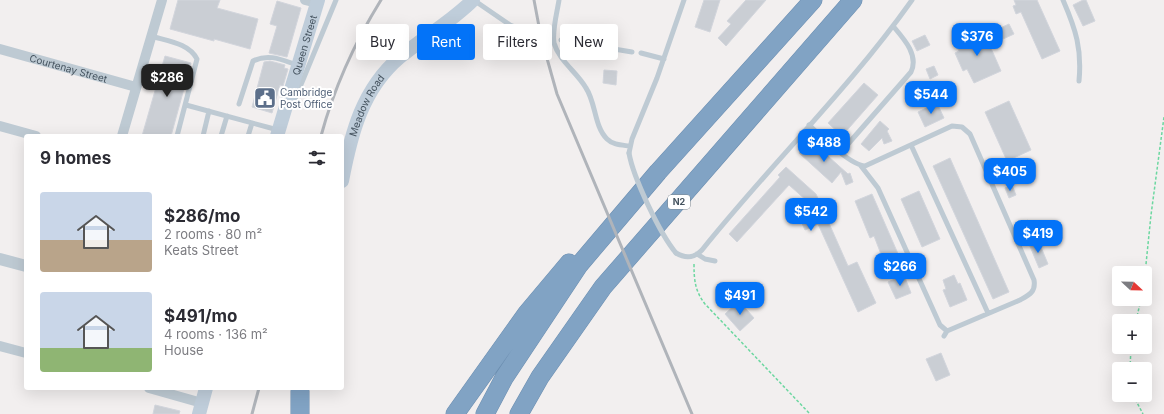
<!DOCTYPE html>
<html lang="en">
<head>
<meta charset="utf-8">
<style>
	body { margin:0; font-family:Inter,sans-serif; background:#f2f2f3; color:#2b2b33; height:100vh; display:flex; flex-direction:column; font-size:15px; white-space:nowrap }
	* { box-sizing:border-box; margin:0 }
	p { font-size:13px; color:#7c7c81 }
	.icon { flex:none; width:22px; height:22px; fill:none; stroke:currentColor; stroke-width:2; stroke-linecap:round; stroke-linejoin:round }
	.map { position:relative; flex:1; overflow:hidden }
	.side { position:absolute; left:24px; top:134px; width:320px; height:256px; display:flex; flex-direction:column; background:#fff; border-radius:4px; box-shadow:0 4px 16px #0002 }
	.side>* { flex:none }
	.top-card { position:absolute; left:356px; top:24px; width:380px; height:36px; display:flex; gap:8px }
	.needle { width:26px; rotate:112deg }
	.buttons { position:absolute; left:1112px; top:266px; display:grid; gap:8px }
	.buttons a { display:grid; place-items:center; width:40px; height:40px; border-radius:4px; background:#fff; box-shadow:0 4px 16px #0002; font-size:20px }
	.price { position:absolute; translate:-50% -34px; padding:0 9px; border-radius:8px; background:#0373f8; color:#fff; font-size:13px; line-height:26px; filter:drop-shadow(0 1px 2px #0008) }
	.price::after { content:''; position:absolute; left:50%; top:24px; width:12px; height:9px; margin-left:-6px; background:inherit; clip-path:polygon(0 0,100% 0,50% 100%) }
	.price.on { background:#222; color:#fff }
	ul { padding:0; list-style:none }
	li { display:flex; align-items:center; gap:12px; height:100px; padding:0 16px }
	li span { display:grid; place-items:center; flex:none; width:112px; height:80px; border-radius:4px; color:#555 }
	li>.icon { margin-inline-start:auto }
	span .icon { width:48px; height:48px; fill:#fffc; stroke-width:1 }
	li b { font-size:17px }
	h2 { display:flex; justify-content:space-between; align-items:center; height:48px; padding:0 16px; font-size:17px }
	.tag { padding:0 14px; border-radius:4px; background:#fff; box-shadow:0 4px 16px #0002; font-size:14px; line-height:36px }
	.tag.on { background:#0373f8; color:#fff }
	.map>svg:first-child { display:block }
	.building { fill:#caced4; stroke:#d2d5dc }
	.lines { fill:none; stroke-linecap:round; stroke-linejoin:round }
	.motorway-casing { stroke:#6c8eb0; stroke-width:19 }
	.path { stroke:#6cd7a0; stroke-width:1.5; stroke-dasharray:3 2; stroke-linecap:butt }
	.service { stroke:#becad3; stroke-width:5 }
	.minor { stroke:#becad3; stroke-width:10 }
	.tertiary { stroke:#becad3; stroke-width:12 }
	.secondary { stroke:#bfcdda; stroke-width:14 }
	.motorway { stroke:#81a3c4; stroke-width:18 }
	.rail { stroke:#b0b4ba; stroke-width:3 }
	.service-bridge { stroke:#becad3; stroke-width:5 }
	.labels { text-anchor:middle; stroke-width:4; stroke-linejoin:round; paint-order:stroke }
	.shield { fill:#fff; stroke:#7d878f; stroke-width:1 }
	.shield-label { font-size:9px; font-weight:bold; fill:#45535f }
	.street-label { font-size:10px; fill:#45535f; stroke:#fff }
	.service-label { font-size:10px; fill:#4e5e75; stroke:#fff; text-anchor:start }
</style>
</head>
<body>
<div class="map">
<svg width="1164" height="414" viewBox="0 0 1164 414">
	<rect width="100%" height="100%" fill="#f2efef"/>
	<path class="building" d="M178 0H220L217 8 258 19 250 49 214 39V41L170 29Z
		M704 0H720L710 32 695 27Z
		M746 0H766L726 46 718 38 731 24 727 21Z
		M1014 0H1037L1060 51 1042 59 1021 12 1016 14 1013 6 1016 5Z
		M1083 0H1086L1095 21 1083 26 1073 5Z
		M277 1 301 8 287 57 269 53 277 26 270 24Z
		M1009 24 1014 34 1003 39 998 29Z
		M983 30 1001 71 974 83 967 69 963 71 955 53 959 51 955 43Z
		M925 35 930 45 917 51 912 41Z
		M165 56 191 63 171 136H142Z
		M270 61 285 65 284 68 288 69 283 86 280 85 272 113 252 107 264 62Z
		M934 66 938 75 930 79 926 69Z
		M604 70 617 71 616 85 603 83Z
		M864 83 878 95 842 136 828 123Z
		M1009 101 1031 150 1007 161 985 112Z
		M937 103 944 118 925 127 918 112Z
		M880 121 889 129 887 131 892 141 884 144 882 138 869 151 861 144Z
		M810 140 848 174 850 173 853 182 846 185 841 172 832 183 799 153Z
		M950 158 1009 292 993 299 933 166Z
		M786 167 816 194 848 266 857 262 876 303 858 312 818 224 805 230 800 219 793 222 788 209 807 201 789 185 737 242 729 234 780 177 778 175Z
		M1012 185 1016 195 1009 198 1005 188Z
		M919 191 940 239 922 247 901 199Z
		M872 194 899 256 884 262 874 236 870 238 855 201Z
		M1028 220 1031 226 1025 230 1022 223Z
		M1038 240 1048 264 1039 268 1029 244Z
		M904 275 911 293 896 299 888 282Z
		M954 275 958 284 960 283 967 300 950 307 943 290 946 289 943 280Z
		M739 301 754 318 740 331 725 314Z
		M941 353 950 375 936 381 926 359Z
		M155 405 180 411 179 414H153Z"/>
	<g class="lines">
		<g class="motorway-casing">
			<path id="motorway" d="M300 414V391
				M455 414 527 313 569 263
				M485 414 504 378 579 265 658 172 813 0
				M519 414 540 377 603 287 853 0"/>
		</g>
		<path class="path" d="M694 264C694 280 695 291 705 304L810 414
			M1145 274 1151 215 1164 117
			M1136 321 1141 299
			M1130 369 1131 347
			M1133 395 1143 414"/>
		<path class="service" d="M559 0C557 13 552 30 554 43 559 61 577 72 586 88 596 103 594 126 607 139 613 145 621 145 629 146
			M1063 0C1076 30 1082 49 1079 81
			M475 1 510 25 532 34
			M151 36C167 41 189 43 197 59L177 136
			M561 40 577 43
			M590 45 632 52
			M641 53 664 59
			M295 99 336 0
			M239 104 253 61C269 53 282 60 297 65
			M186 105 278 130
			M809 125C821 136 850 165 865 166L952 126 962 127 970 134 1034 280C1036 292 1029 295 1020 300L947 331 944 336
			M203 136 209 111
			M221 136 227 116
			M248 136 252 123
			M911 145 988 313
			M841 152 911 72C919 55 904 39 893 26
			M629 153 632 139 657 78 684 0
			M861 166 878 188 940 325 947 331
			M676 253C686 259 694 258 702 250 770 165 849 89 912 0
			M697 254 705 259 715 261"/>
		<g class="minor">
			<path d="M305 0 317 3"/>
			<path id="s1" d="M0 49 136 87"/>
			<path d="M0 126 36 136"/>
			<path d="M122 136 162 0"/>
			<path d="M0 346 26 353"/>
			<path d="M149 388 202 403"/>
		</g>
		<path class="tertiary" d="M0 259 26 266"/>
		<g class="secondary">
			<path id="s2" d="M277 136 318 0"/>
			<path id="s3" d="M342 181C351 134 362 89 400 57 424 37 451 22 473 0"/>
			<path d="M199 414 206 388"/>
		</g>
		<use href="#motorway" class="motorway"/>
		<path class="rail" d="M534 0 541 37 557 94 692 414
			M321 136C334 88 355 42 381 0
			M252 414 259 388"/>
		<path class="service-bridge" d="M629 153C633 177 660 234 676 253"/>
	</g>
	<defs>
		<g id="civic-square" transform="scale(1.15)"><rect x="-9" y="-9" width="18" height="18" rx="4" fill="#5c6f8a" stroke="#fff"/><path d="M-.6-6.5H3V-4.5H.6V-3L4-1V1h2V6H-6V1h2V-1L-.6-3ZM-1.2 2.5V6h2.4V2.5Z" fill="#fff"/></g>
	</defs>
	<g fill-rule="evenodd">
		<use href="#civic-square" x="265" y="98"/>
	</g>
	<g class="labels">
		<rect class="shield" x="668" y="195" width="22" height="14" rx="3"/>
		<g class="shield-label">
			<text x="679" y="205">N2</text>
		</g>
		<g class="street-label">
			<text dy="4" stroke="none"><textPath href="#s2" startOffset="95">Queen Street</textPath></text>
			<text dy="4" stroke="none"><textPath href="#s1" startOffset="71">Courtenay Street</textPath></text>
			<text dy="4" stroke="none"><textPath href="#s3" startOffset="80">Meadow Road</textPath></text>
		</g>
		<g class="service-label">
			<text x="280" y="96">Cambridge<tspan x="280" dy="12">Post Office</tspan></text>
		</g>
	</g>
</svg>
<div class="buttons">
<a><svg class="needle" viewBox="-14 -14 28 28"><path d="M0-13l5 13h-10z" fill="#e53935"/><path d="M0 13l5-13h-10z" fill="#7c7c81"/></svg></a>
<a>+</a>
<a>−</a>
</div>
<b class="price" style="left:977px;top:57px">$376</b>
<b class="price on" style="left:167px;top:98px">$286</b>
<b class="price" style="left:931px;top:115px">$544</b>
<b class="price" style="left:824px;top:163px">$488</b>
<b class="price" style="left:1010px;top:192px">$405</b>
<b class="price" style="left:811px;top:232px">$542</b>
<b class="price" style="left:1038px;top:254px">$419</b>
<b class="price" style="left:900px;top:287px">$266</b>
<b class="price" style="left:740px;top:316px">$491</b>
<div class="top-card">
<a class="tag">Buy</a>
<a class="tag on">Rent</a>
<a class="tag">Filters</a>
<a class="tag">New</a>
</div>
<section class="side">
<h2>9 homes<svg class="icon" aria-label="filters" viewBox="0 0 24 24"><path d="M4 7h16M4 17h16"/><circle cx="9" cy="7" r="2"/><circle cx="15" cy="17" r="2"/></svg></h2>
<ul>
<li><span style="background:linear-gradient(#c9d6e8 60%,#b9a48a 0)"><svg class="icon" aria-label="home" viewBox="0 0 24 24"><path d="M3 11l9-7 9 7M6 9v11h12V9"/></svg></span><div><b>$286/mo</b><p>2 rooms · 80 m²</p><p>Keats Street</p></div></li>
<li><span style="background:linear-gradient(#c9d6e8 70%,#8fb573 0)"><svg class="icon" aria-label="home" viewBox="0 0 24 24"><path d="M3 11l9-7 9 7M6 9v11h12V9"/></svg></span><div><b>$491/mo</b><p>4 rooms · 136 m²</p><p>House</p></div></li>
</ul>
</section>
</div>
</body>
</html>
